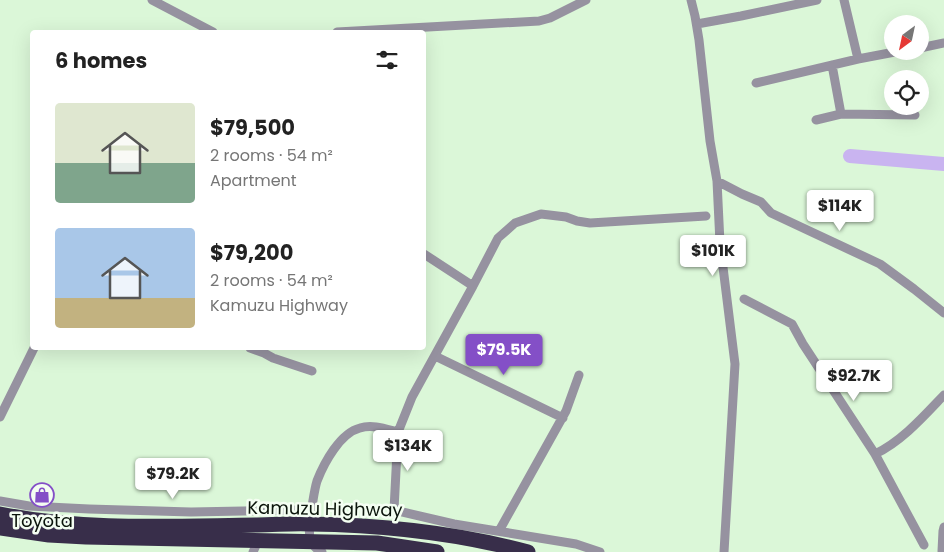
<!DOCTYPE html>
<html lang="en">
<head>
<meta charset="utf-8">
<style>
	body { margin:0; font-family:Poppins,sans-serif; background:#f6f6f6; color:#222; height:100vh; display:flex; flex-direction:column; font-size:19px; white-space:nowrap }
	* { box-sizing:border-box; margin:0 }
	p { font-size:16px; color:#767676 }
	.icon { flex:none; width:28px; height:28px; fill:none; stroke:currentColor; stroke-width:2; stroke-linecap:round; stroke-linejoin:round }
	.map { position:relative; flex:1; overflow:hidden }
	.sheet { position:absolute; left:30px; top:30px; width:396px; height:320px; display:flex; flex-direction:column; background:#fff; border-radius:5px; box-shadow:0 5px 20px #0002 }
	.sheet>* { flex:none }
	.needle { width:32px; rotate:213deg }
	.buttons { position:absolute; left:884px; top:15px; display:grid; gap:10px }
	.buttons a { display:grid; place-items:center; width:45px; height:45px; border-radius:50%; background:#fff; box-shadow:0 5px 20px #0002; font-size:25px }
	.price { position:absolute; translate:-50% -42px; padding:0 11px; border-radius:5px; background:#fff; color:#222; font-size:16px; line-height:32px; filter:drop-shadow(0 1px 2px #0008) }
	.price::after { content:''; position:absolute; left:50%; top:30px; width:15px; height:11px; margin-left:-8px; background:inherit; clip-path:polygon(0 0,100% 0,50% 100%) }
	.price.active { background:#844fc7; color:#fff }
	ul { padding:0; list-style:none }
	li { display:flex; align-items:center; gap:15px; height:125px; padding:0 25px }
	li span { display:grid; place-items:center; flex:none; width:140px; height:100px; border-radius:5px; color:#555 }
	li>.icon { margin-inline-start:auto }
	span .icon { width:60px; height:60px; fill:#fffc; stroke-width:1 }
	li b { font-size:21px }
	h2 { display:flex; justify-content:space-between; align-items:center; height:60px; padding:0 25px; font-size:21px }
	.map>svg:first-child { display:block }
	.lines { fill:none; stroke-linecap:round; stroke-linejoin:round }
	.river { stroke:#c9b4f0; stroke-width:14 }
	.street { stroke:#9692a0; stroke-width:9 }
	.highway { stroke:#382e4a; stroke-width:15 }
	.labels { text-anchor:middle; stroke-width:5; stroke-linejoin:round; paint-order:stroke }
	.street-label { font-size:18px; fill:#0b150b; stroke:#f4fef2 }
	.poi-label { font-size:18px; fill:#0b150b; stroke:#f4fef2 }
</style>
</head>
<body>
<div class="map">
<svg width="944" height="552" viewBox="0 0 944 552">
	<rect width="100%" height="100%" fill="#dbf7d8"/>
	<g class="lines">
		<path class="river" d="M850 156 944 164"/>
		<path class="street" d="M152 0 213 32
			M691 0 695 16 699 40 710 141 717 181 720 243 735 364 724 552
			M844 0 858 59
			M697 24 741 16 817 0
			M337 32 539 21 550 18 586 0
			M920 48 944 43
			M832 65 841 114
			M756 83 858 59 900 51
			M816 120 841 114 915 115
			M717 181 742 194 761 202 771 213 880 264 914 289 944 313
			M424 254 473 286
			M744 299 792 324 803 344 875 454 924 545
			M250 348 264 353 273 358 312 371
			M435 356 563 418
			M0 417 34 348
			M875 454C902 441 923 417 944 395
			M0 501 29 506 89 509 191 512 296 510 311 512 309 524 310 542 318 550 322 552
			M311 512C313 502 314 491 317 481 324 463 340 433 360 428 372 424 386 429 398 432
			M499 531 566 411 579 375
			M942 551 943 531 944 527
			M253 552 258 541
			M600 552 576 544 454 524 394 510 398 432 412 397 473 286 498 238 515 223 541 214 566 217 577 221 590 223 706 216"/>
		<path class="highway" d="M0 514C85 531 171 526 257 525 275 525 293 523 310 524 384 525 457 533 528 552
			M0 528 49 535 86 537 377 543 437 552"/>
	</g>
	<defs>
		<g id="shop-ring" transform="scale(1.25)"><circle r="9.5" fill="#f4fef2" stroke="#844fc7" stroke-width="1.5"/><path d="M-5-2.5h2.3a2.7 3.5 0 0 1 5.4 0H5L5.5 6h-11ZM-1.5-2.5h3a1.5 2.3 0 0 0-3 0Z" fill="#844fc7"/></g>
	</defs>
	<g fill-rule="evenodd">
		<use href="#shop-ring" x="42" y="495"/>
	</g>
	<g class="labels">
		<g class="street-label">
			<text transform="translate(325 509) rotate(1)" y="6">Kamuzu Highway</text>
		</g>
		<g class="poi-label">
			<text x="42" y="527">Toyota</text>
		</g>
	</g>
</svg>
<div class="buttons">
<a><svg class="needle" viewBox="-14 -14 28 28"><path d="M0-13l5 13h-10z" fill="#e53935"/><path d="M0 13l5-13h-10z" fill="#767676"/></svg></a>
<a><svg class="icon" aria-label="locate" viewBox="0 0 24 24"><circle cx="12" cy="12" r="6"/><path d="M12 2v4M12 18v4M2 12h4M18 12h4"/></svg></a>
</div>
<b class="price" style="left:840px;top:232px">$114K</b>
<b class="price" style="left:713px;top:277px">$101K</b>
<b class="price active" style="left:504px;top:376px">$79.5K</b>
<b class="price" style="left:854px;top:402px">$92.7K</b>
<b class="price" style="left:408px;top:472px">$134K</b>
<b class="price" style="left:173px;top:500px">$79.2K</b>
<section class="sheet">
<h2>6 homes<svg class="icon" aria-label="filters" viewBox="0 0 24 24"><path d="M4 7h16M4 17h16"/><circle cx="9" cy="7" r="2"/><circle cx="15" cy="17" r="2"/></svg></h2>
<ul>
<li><span style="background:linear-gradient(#dfe7d0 60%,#7fa58c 0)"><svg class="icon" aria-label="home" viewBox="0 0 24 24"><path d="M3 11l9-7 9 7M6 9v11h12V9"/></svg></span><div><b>$79,500</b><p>2 rooms · 54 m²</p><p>Apartment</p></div></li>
<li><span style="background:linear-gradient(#a9c7e8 70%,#c2b280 0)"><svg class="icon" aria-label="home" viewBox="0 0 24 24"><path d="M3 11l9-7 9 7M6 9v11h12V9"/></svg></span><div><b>$79,200</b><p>2 rooms · 54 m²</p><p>Kamuzu Highway</p></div></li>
</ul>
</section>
</div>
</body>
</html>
